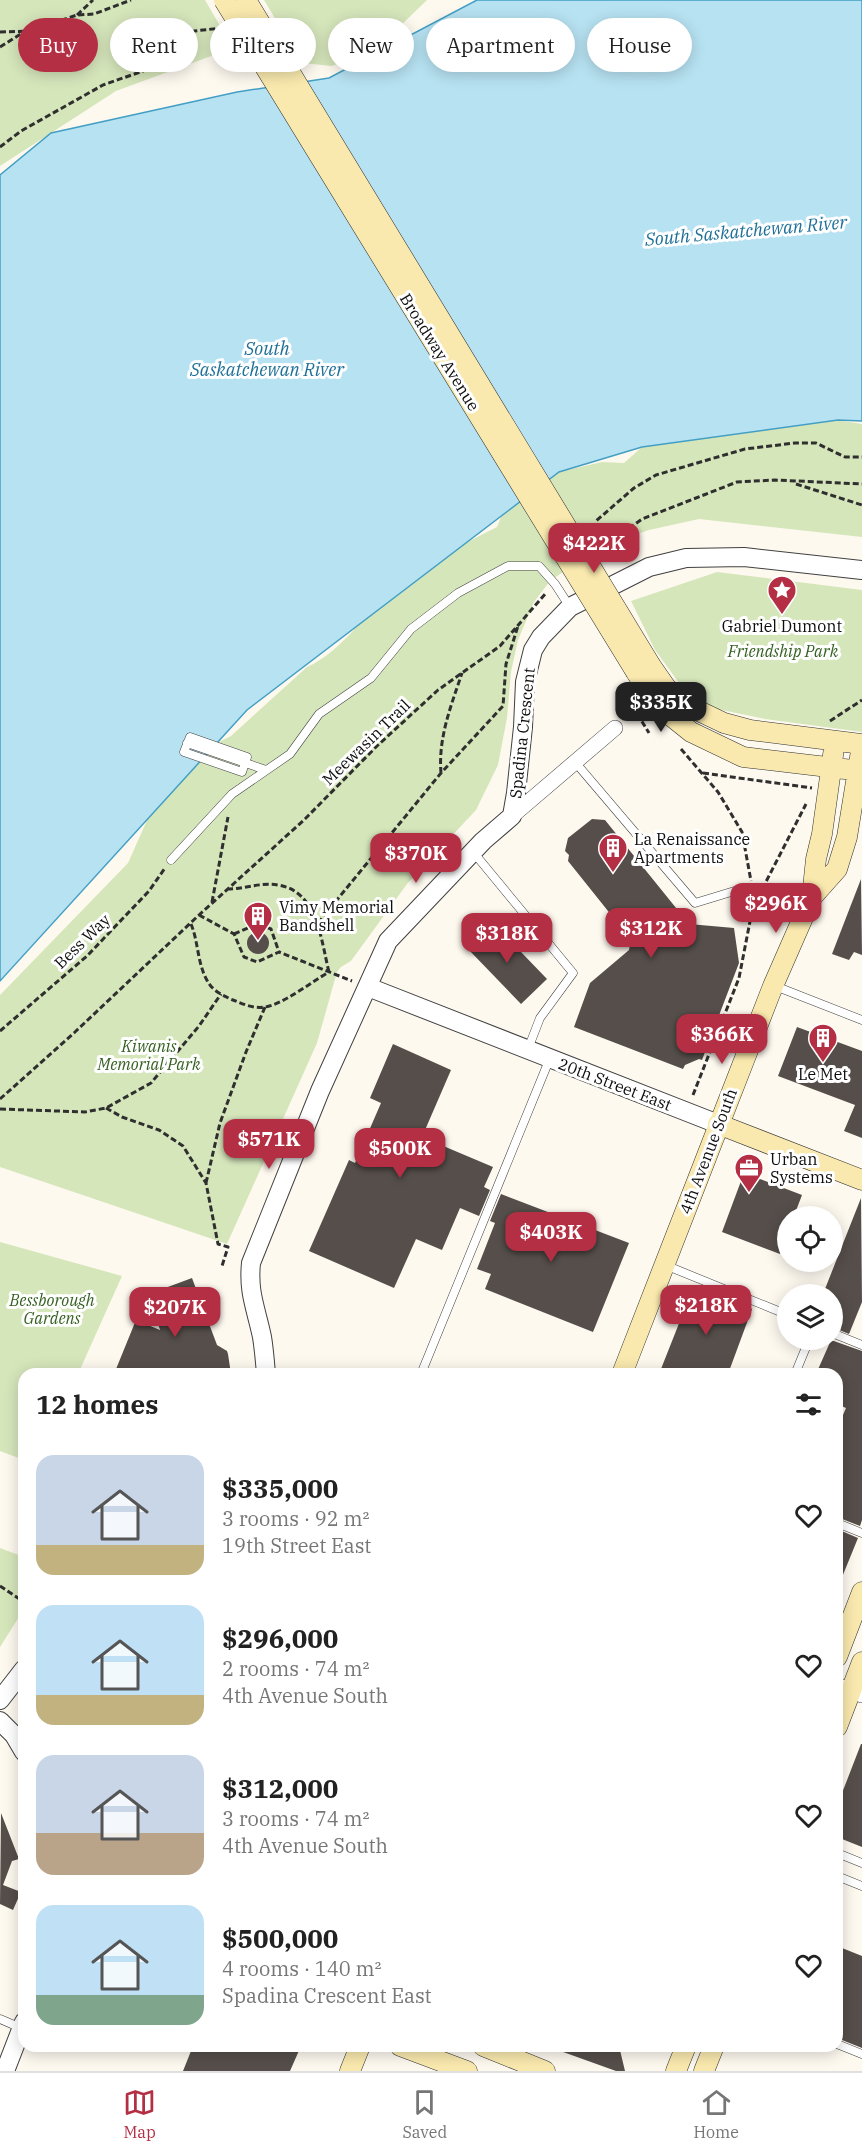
<!DOCTYPE html>
<html lang="en">
<head>
<meta charset="utf-8">
<style>
	body { margin:0; font-family:"IBM Plex Serif",serif; background:#f6f6f6; color:#222; height:100vh; display:flex; flex-direction:column; font-size:22px; white-space:nowrap }
	* { box-sizing:border-box; margin:0 }
	p { font-size:20px; color:#767676 }
	.icon { flex:none; width:33px; height:33px; fill:none; stroke:currentColor; stroke-width:2; stroke-linecap:round; stroke-linejoin:round }
	.map { position:relative; flex:1; overflow:hidden }
	.side { position:absolute; left:18px; top:1368px; width:825px; height:684px; display:flex; flex-direction:column; background:#fff; border-radius:18px; box-shadow:0 3px 15px #0003 }
	.side>* { flex:none }
	.hud { position:absolute; left:18px; top:18px; width:826px; height:54px; display:flex; gap:12px }
	.buttons { position:absolute; left:777px; top:1206px; display:grid; gap:12px }
	.buttons a { display:grid; place-items:center; width:66px; height:66px; border-radius:50%; background:#fff; box-shadow:0 3px 15px #0003; font-size:30px }
	.price { position:absolute; translate:-50% -51px; padding:0 14px; border-radius:12px; background:#b42f44; color:#fff; font-size:20px; line-height:39px; filter:drop-shadow(0 2px 3px #0008) }
	.price::after { content:''; position:absolute; left:50%; top:36px; width:18px; height:14px; margin-left:-9px; background:inherit; clip-path:polygon(0 0,100% 0,50% 100%) }
	.price.selected { background:#222; color:#fff }
	ul { padding:0; list-style:none }
	li { display:flex; align-items:center; gap:18px; height:150px; padding:0 18px }
	li span { display:grid; place-items:center; flex:none; width:168px; height:120px; border-radius:18px; color:#555 }
	li>.icon { margin-inline-start:auto }
	span .icon { width:72px; height:72px; fill:#fffc; stroke-width:1 }
	li b { font-size:26px }
	h2 { display:flex; justify-content:space-between; align-items:center; height:72px; padding:0 18px; font-size:26px }
	.tag { padding:0 21px; border-radius:27px; background:#fff; box-shadow:0 3px 15px #0003; font-size:21px; line-height:54px }
	.tag.selected { background:#b42f44; color:#fff }
	.menu { display:flex; justify-content:space-around; align-items:center; height:84px; border-top:2px solid #e0e0e0; background:#fff; font-size:16px; color:#767676 }
	.menu a { display:grid; justify-items:center; gap:3px }
	.menu .selected { color:#b42f44 }
	.map>svg:first-child { display:block }
	.green { fill:#d6e6bb }
	.water { fill:#b7e2f2; stroke:#439fc4; stroke-width:1.5 }
	.building { fill:#554e4a }
	.lines { fill:none; stroke-linecap:round; stroke-linejoin:round }
	.service-casing { stroke:#404040; stroke-width:9 }
	.minor-casing { stroke:#404040; stroke-width:16 }
	.tertiary-casing { stroke:#404040; stroke-width:20 }
	.secondary-casing { stroke:#2f2f2f; stroke-width:21 }
	.path { stroke:#2f2f2f; stroke-width:3; stroke-dasharray:6 3; stroke-linecap:butt }
	.service { stroke:#fff; stroke-width:8 }
	.minor { stroke:#fff; stroke-width:15 }
	.tertiary { stroke:#fff; stroke-width:18 }
	.secondary { stroke:#f9e9ae; stroke-width:20 }
	.secondary-bridge-casing { stroke:#2f2f2f; stroke-width:21; stroke-linecap:butt }
	.secondary-bridge { stroke:#f9e9ae; stroke-width:20 }
	.labels { text-anchor:middle; stroke-width:6; stroke-linejoin:round; paint-order:stroke }
	.street-label { font-size:16px; fill:#0d0d0d; stroke:#fff }
	.poi-label { font-size:16px; fill:#0d0d0d; stroke:#fff; text-anchor:start }
	.park-label { font-size:16px; font-style:italic; fill:#366122; stroke:#fff }
	.water-label { font-size:18px; font-style:italic; fill:#1f7097; stroke:#fff }
</style>
</head>
<body>
<div class="map">
<svg width="862" height="2071" viewBox="0 0 862 2071">
	<rect width="100%" height="100%" fill="#fef9ef"/>
	<path class="green" d="M0 0H205L233 48 116 91 0 166Z
		M264 0H427L394 32 364 53 332 66 302 63Z
		M838 420 862 424V537L699 519 649 530 598 548 550 581 534 602 518 640 511 672 507 718 498 765 476 810 407 884 351 961 341 967 337 972 317 1043 227 1244 0 1167V995L128 863 152 809 215 744 231 736 307 667C339 653 361 619 386 596 419 568 459 546 497 527L503 512 559 472 602 462 624 463 642 447 801 423Z
		M717 572 862 590V732L765 719 717 709 685 691 655 650 631 601Z
		M0 1242 122 1276 78 1374H24V1460L0 1451Z
		M0 1548 24 1557V1609L0 1647Z"/>
	<path class="water" d="M477 0H862V421L838 420 642 447 559 472 247 710 0 981V175L51 133 237 92 329 78Z"/>
	<path class="building" d="M592 819 605 820 689 924 734 928 739 963 702 1060 699 1059 685 1065 683 1069 574 1027 590 983 629 950 632 933 619 919 616 921 568 861 569 855 565 851 568 838Z
		M861 879 862 955 854 952 849 960 832 954Z
		M494 924 547 979 521 1004 468 949Z
		M247 943a11 11 0 1 1 22 0a11 11 0 1 1-22 0Z
		M797 1027 862 1051V1138L844 1131 855 1105 778 1076Z
		M393 1044 451 1070 422 1137 493 1167 484 1187 490 1190 479 1216 460 1208 442 1250 416 1239 394 1288 309 1251 349 1160 355 1163 381 1103 370 1098Z
		M744 1173 802 1195 794 1216H788V1234L780 1254 722 1232Z
		M501 1194 629 1243 593 1332 485 1289 491 1274 477 1269 495 1223 490 1221Z
		M861 1198 862 1302 849 1334 832 1327V1294H823Z
		M192 1278 217 1345 227 1351 228 1354 231 1374H114L136 1320 160 1330 149 1294Z
		M693 1288 752 1309 728 1374H659Z
		M831 1340 862 1351V1520L860 1526 837 1517V1429L846 1408 837 1404V1374H816Z
		M837 1529 858 1538 838 1587H837Z
		M861 1744H862V1847L837 1837V1806Z
		M1 1813 19 1859 12 1861 3 1885 21 1892 13 1910 0 1904Z
		M837 1946 862 1956V2048L837 2038Z
		M193 2046H301L290 2071H183Z
		M552 2046H619L625 2071H616L552 2048Z"/>
	<g class="lines">
		<g class="service-casing">
			<path id="service" d="M190 737 247 757 242 772 184 752Z
				M187 743 266 770
				M575 762 695 903 741 889
				M474 853 573 973 540 1018 528 1049
				M171 860 232 794 290 754 319 714 371 678 411 629 458 593 508 566H539L555 584 570 607
				M775 986 862 1020
				M665 1265 788 1315
				M832 1333 862 1345
				M421 1374 550 1058
				M795 1374 809 1340
				M837 1523 862 1533
				M837 1853 862 1863
				M837 1876 862 1886
				M0 2019 21 2028
				M837 2044 862 2054"/>
		</g>
		<g class="minor-casing">
			<path id="minor" d="M512 816 615 728
				M837 1685 862 1695"/>
		</g>
		<g class="tertiary-casing">
			<path id="tertiary" d="M368 987 718 1124
				M266 1374C265 1362 264 1349 262 1337 256 1308 248 1293 251 1263L320 1091 388 941 483 841 512 816 516 793 523 727 525 682 533 650 541 637 570 607 649 567 686 558 744 557 862 570
				M0 1700 24 1669
				M0 1721 14 1735 24 1752
				M5 2071 24 2022"/>
		</g>
		<g class="secondary-casing">
			<path id="secondary" d="M651 666 667 689 701 712 724 723 750 730 862 744
				M636 672 656 704 691 732 743 757 862 771
				M812 897 816 859 822 834 835 741
				M718 1124 862 1180
				M622 1374 773 986 812 897 837 869 847 837 862 745
				M837 1657 862 1592
				M837 1727 862 1662
				M400 2046 467 2071
				M483 2046 545 2071
				M350 2071 360 2046
				M676 2071 686 2046
				M704 2071 714 2046"/>
		</g>
		<path class="path" d="M77 15 93 0
			M0 32 29 31 77 15 94 14 131 0
			M0 47 24 32
			M0 147 21 131 103 85 143 71 175 44 194 31 222 28
			M796 484 862 505
			M594 538 596 521 634 488 656 475 745 449 795 443H816L845 457H862
			M600 550 642 519 737 482 775 480 862 484
			M633 699 630 702 649 733
			M830 721 862 700
			M681 749 718 792 742 832 751 881
			M441 773C438 738 451 706 462 673
			M703 773 812 788
			M227 889C245 889 261 882 278 885 318 891 321 941 329 972
			M212 902 228 817
			M754 905 806 804
			M199 915 234 934 244 957 257 962 279 952 352 981
			M318 923 441 773 503 706 506 664 518 626
			M191 924C199 943 197 967 210 985 215 992 226 997 233 1000 243 1004 254 1009 265 1007 284 1004 311 982 329 972
			M234 934 257 924 271 929 279 952
			M0 1031 87 956 149 891 165 868
			M693 1095 739 978 753 906 752 893
			M0 1099 75 1032 199 915 304 820 377 746 438 690 500 646 546 593
			M106 1108 122 1117 159 1130 183 1146 206 1183 218 1244 228 1247 222 1266
			M0 1109 85 1112 106 1108 151 1083 199 1026 221 994
			M206 1183 220 1123 246 1052 265 1007
			M0 1586 24 1602"/>
		<use href="#service" class="service"/>
		<use href="#minor" class="minor"/>
		<use href="#tertiary" class="tertiary"/>
		<use href="#secondary" class="secondary"/>
		<g class="secondary-bridge-casing">
			<path id="secondary-bridge" d="M224 0 636 672
				M246 0 651 666"/>
		</g>
		<use href="#secondary-bridge" class="secondary-bridge"/>
	</g>
	<defs>
		<g id="sight-pin" transform="scale(1.5)"><path d="M0 17L-7.5 6A9.5 9.5 0 1 1 7.5 6Z" fill="#b42f44" stroke="#fff"/><path d="M0-6L1.8-2.2L6-1.7L2.9 1.2L3.7 5.4L0 3.3L-3.7 5.4L-2.9 1.2L-6-1.7L-1.8-2.2Z" fill="#fff"/></g>
		<g id="building-pin" transform="scale(1.5)"><path d="M0 17L-7.5 6A9.5 9.5 0 1 1 7.5 6Z" fill="#b42f44" stroke="#fff"/><path d="M-4-6H4V6H1V3H-1V6H-4ZM-2.5-4.3h1.7v1.8h-1.7ZM.8-4.3h1.7v1.8H.8ZM-2.5-1h1.7V.8h-1.7ZM.8-1h1.7V.8H.8Z" fill="#fff"/></g>
		<g id="office-pin" transform="scale(1.5)"><path d="M0 17L-7.5 6A9.5 9.5 0 1 1 7.5 6Z" fill="#b42f44" stroke="#fff"/><path d="M-6-3h4V-5.5h4V-3h4V5H-6ZM-1-4.5V-3h2v-1.5ZM-6 0V1H6V0Z" fill="#fff"/></g>
	</defs>
	<g fill-rule="evenodd">
		<use href="#sight-pin" x="782" y="590"/>
		<use href="#building-pin" x="613" y="848"/>
		<use href="#building-pin" x="258" y="916"/>
		<use href="#building-pin" x="823" y="1038"/>
		<use href="#office-pin" x="749" y="1168"/>
	</g>
	<g class="labels">
		<g class="street-label">
			<text transform="translate(440 352) rotate(58)" y="6">Broadway Avenue</text>
			<text transform="translate(522 733) rotate(-84)" y="6">Spadina Crescent</text>
			<text transform="translate(366 742) rotate(-44)" y="6">Meewasin Trail</text>
			<text transform="translate(82 941) rotate(-44)" y="6">Bess Way</text>
			<text transform="translate(615 1084) rotate(21)" y="6">20th Street East</text>
			<text transform="translate(708 1151) rotate(-69)" y="6">4th Avenue South</text>
		</g>
		<g class="poi-label">
			<text x="782" y="632" text-anchor="middle">Gabriel Dumont</text>
			<text x="634" y="845">La Renaissance<tspan x="634" dy="18">Apartments</tspan></text>
			<text x="279" y="913">Vimy Memorial<tspan x="279" dy="18">Bandshell</tspan></text>
			<text x="823" y="1080" text-anchor="middle">Le Met</text>
			<text x="770" y="1165">Urban<tspan x="770" dy="18">Systems</tspan></text>
		</g>
		<g class="park-label">
			<text x="783" y="657">Friendship Park</text>
			<text x="149" y="1052">Kiwanis<tspan x="149" dy="18">Memorial Park</tspan></text>
			<text x="52" y="1306">Bessborough<tspan x="52" dy="18">Gardens</tspan></text>
		</g>
		<g class="water-label">
			<text transform="translate(746 231) rotate(-5)" y="6">South Saskatchewan River</text>
			<text x="267" y="355">South<tspan x="267" dy="21">Saskatchewan River</tspan></text>
		</g>
	</g>
</svg>
<div class="buttons">
<a><svg class="icon" aria-label="locate" viewBox="0 0 24 24"><circle cx="12" cy="12" r="6"/><path d="M12 2v4M12 18v4M2 12h4M18 12h4"/></svg></a>
<a><svg class="icon" aria-label="layers" viewBox="0 0 24 24"><path d="M12 4l9 5-9 5-9-5zM3 14l9 5 9-5"/></svg></a>
</div>
<b class="price" style="left:594px;top:574px">$422K</b>
<b class="price selected" style="left:661px;top:733px">$335K</b>
<b class="price" style="left:416px;top:884px">$370K</b>
<b class="price" style="left:776px;top:934px">$296K</b>
<b class="price" style="left:651px;top:959px">$312K</b>
<b class="price" style="left:507px;top:964px">$318K</b>
<b class="price" style="left:722px;top:1065px">$366K</b>
<b class="price" style="left:269px;top:1170px">$571K</b>
<b class="price" style="left:400px;top:1179px">$500K</b>
<b class="price" style="left:551px;top:1263px">$403K</b>
<b class="price" style="left:706px;top:1336px">$218K</b>
<b class="price" style="left:175px;top:1338px">$207K</b>
<div class="hud">
<a class="tag selected">Buy</a>
<a class="tag">Rent</a>
<a class="tag">Filters</a>
<a class="tag">New</a>
<a class="tag">Apartment</a>
<a class="tag">House</a>
</div>
<section class="side">
<h2>12 homes<svg class="icon" aria-label="filters" viewBox="0 0 24 24"><path d="M4 7h16M4 17h16"/><circle cx="9" cy="7" r="2"/><circle cx="15" cy="17" r="2"/></svg></h2>
<ul>
<li><span style="background:linear-gradient(#c9d6e8 75%,#c2b280 0)"><svg class="icon" aria-label="home" viewBox="0 0 24 24"><path d="M3 11l9-7 9 7M6 9v11h12V9"/></svg></span><div><b>$335,000</b><p>3 rooms · 92 m²</p><p>19th Street East</p></div><svg class="icon" aria-label="heart" viewBox="0 0 24 24"><path d="M12 20l-8-8c-3-5 5-10 8-4 3-6 11-1 8 4z"/></svg></li>
<li><span style="background:linear-gradient(#bfe0f5 75%,#c2b280 0)"><svg class="icon" aria-label="home" viewBox="0 0 24 24"><path d="M3 11l9-7 9 7M6 9v11h12V9"/></svg></span><div><b>$296,000</b><p>2 rooms · 74 m²</p><p>4th Avenue South</p></div><svg class="icon" aria-label="heart" viewBox="0 0 24 24"><path d="M12 20l-8-8c-3-5 5-10 8-4 3-6 11-1 8 4z"/></svg></li>
<li><span style="background:linear-gradient(#c9d6e8 65%,#b9a48a 0)"><svg class="icon" aria-label="home" viewBox="0 0 24 24"><path d="M3 11l9-7 9 7M6 9v11h12V9"/></svg></span><div><b>$312,000</b><p>3 rooms · 74 m²</p><p>4th Avenue South</p></div><svg class="icon" aria-label="heart" viewBox="0 0 24 24"><path d="M12 20l-8-8c-3-5 5-10 8-4 3-6 11-1 8 4z"/></svg></li>
<li><span style="background:linear-gradient(#bfe0f5 75%,#7fa58c 0)"><svg class="icon" aria-label="home" viewBox="0 0 24 24"><path d="M3 11l9-7 9 7M6 9v11h12V9"/></svg></span><div><b>$500,000</b><p>4 rooms · 140 m²</p><p>Spadina Crescent East</p></div><svg class="icon" aria-label="heart" viewBox="0 0 24 24"><path d="M12 20l-8-8c-3-5 5-10 8-4 3-6 11-1 8 4z"/></svg></li>
</ul>
</section>
</div>
<nav class="menu">
<a class="selected"><svg class="icon" aria-label="map" viewBox="0 0 24 24"><path d="M3 6l6-2 6 2 6-2v14l-6 2-6-2-6 2zM9 4v14M15 6v14"/></svg>Map</a>
<a><svg class="icon" aria-label="saved" viewBox="0 0 24 24"><path d="M7 4h10v16l-5-4-5 4z"/></svg>Saved</a>
<a><svg class="icon" aria-label="home" viewBox="0 0 24 24"><path d="M3 11l9-7 9 7M6 9v11h12V9"/></svg>Home</a>
</nav>
</body>
</html>
